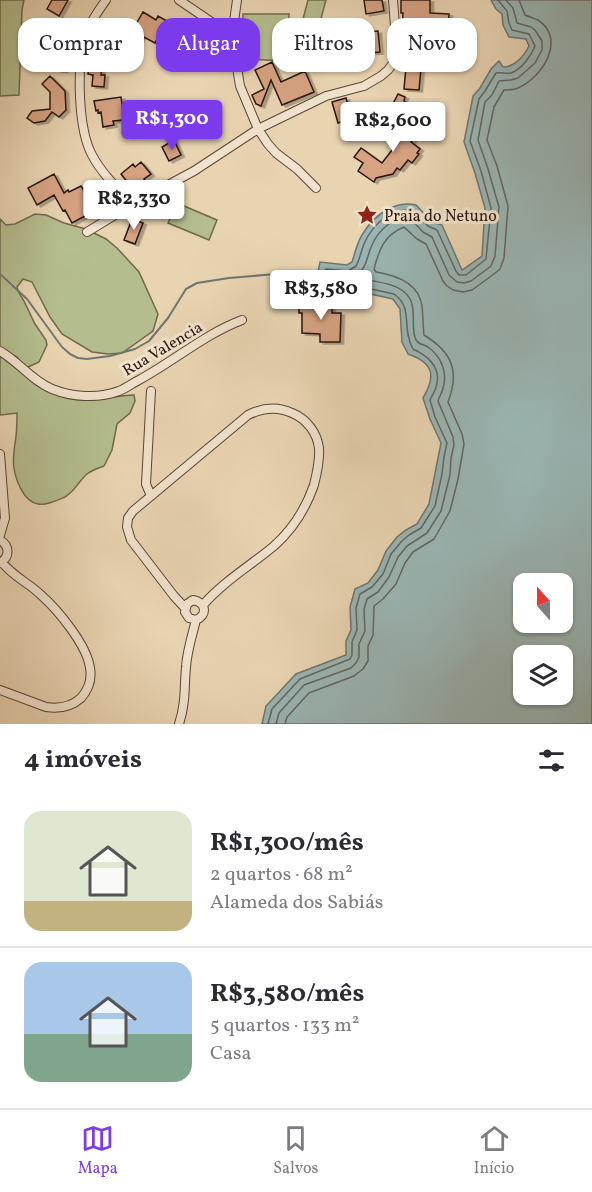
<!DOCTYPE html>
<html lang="pt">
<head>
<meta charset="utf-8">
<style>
	body { margin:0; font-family:Vollkorn,serif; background:#f7f7f7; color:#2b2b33; height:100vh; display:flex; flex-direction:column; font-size:22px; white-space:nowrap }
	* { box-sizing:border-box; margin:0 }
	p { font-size:20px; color:#7c7c81 }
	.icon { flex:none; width:33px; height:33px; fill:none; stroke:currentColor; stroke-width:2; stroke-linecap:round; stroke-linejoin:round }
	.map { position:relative; height:724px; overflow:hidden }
	.drawer { display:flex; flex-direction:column; background:#fff; flex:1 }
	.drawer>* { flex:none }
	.hud { position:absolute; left:18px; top:18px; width:556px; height:54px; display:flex; gap:12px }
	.needle { width:39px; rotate:339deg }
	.tools { position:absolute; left:513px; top:573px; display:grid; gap:12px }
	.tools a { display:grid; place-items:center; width:60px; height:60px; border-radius:12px; background:#fff; box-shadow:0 2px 4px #0004; font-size:30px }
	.price { position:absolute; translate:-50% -51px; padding:0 14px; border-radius:6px; background:#fff; color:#222; font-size:20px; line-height:39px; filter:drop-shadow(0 2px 3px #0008) }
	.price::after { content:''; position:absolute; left:50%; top:36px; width:18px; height:14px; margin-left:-9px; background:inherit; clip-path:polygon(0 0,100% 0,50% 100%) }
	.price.current { background:#7c3aed; color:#fff }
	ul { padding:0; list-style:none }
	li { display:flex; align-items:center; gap:18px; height:150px; padding:0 24px }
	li+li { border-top:2px solid #e1e1e2 }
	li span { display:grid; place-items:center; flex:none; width:168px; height:120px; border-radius:18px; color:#555 }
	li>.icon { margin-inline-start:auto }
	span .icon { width:72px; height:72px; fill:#fffc; stroke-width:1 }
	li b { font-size:26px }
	h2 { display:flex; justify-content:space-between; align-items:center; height:72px; padding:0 24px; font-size:26px }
	.pill { padding:0 21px; border-radius:18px; background:#fff; box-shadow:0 2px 4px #0004; font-size:21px; line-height:54px }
	.pill.current { background:#7c3aed; color:#fff }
	.menu { display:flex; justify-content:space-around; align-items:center; height:84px; border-top:2px solid #e1e1e2; background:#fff; font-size:16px; color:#7c7c81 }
	.menu a { display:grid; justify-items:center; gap:3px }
	.menu .current { color:#7c3aed }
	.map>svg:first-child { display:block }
	.green { fill:#b4bd8e; stroke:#6e694e; stroke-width:1.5 }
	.water { fill:#9ab6b5; stroke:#6d7672; stroke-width:1.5; fill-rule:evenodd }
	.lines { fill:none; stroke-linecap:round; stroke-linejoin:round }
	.shore { stroke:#626661; stroke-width:1.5 }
	.stream { stroke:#6d7672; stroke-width:2 }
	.building { fill:#d7a383; stroke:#29150d; stroke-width:1.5; filter:url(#shadow) }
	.minor-casing { stroke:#594536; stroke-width:10 }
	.minor { stroke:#f1e3cd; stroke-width:8 }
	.labels { text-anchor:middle; stroke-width:6; stroke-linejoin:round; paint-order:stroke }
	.poi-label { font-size:16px; fill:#29150d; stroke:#f1e3cd; text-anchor:start }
	.street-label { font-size:16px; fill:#29150d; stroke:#f1e3cd }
</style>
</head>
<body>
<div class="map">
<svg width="592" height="724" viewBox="0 0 592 724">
	<defs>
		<filter id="shadow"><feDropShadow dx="3.5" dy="2" stdDeviation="0" flood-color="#0004"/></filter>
	</defs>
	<rect width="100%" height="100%" fill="#e9d4b2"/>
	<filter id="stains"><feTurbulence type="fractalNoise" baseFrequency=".00333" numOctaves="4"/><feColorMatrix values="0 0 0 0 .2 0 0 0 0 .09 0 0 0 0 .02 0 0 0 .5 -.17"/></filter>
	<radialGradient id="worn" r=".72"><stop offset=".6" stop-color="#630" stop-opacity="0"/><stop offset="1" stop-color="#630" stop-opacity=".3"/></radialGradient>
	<path class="green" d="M0 0H24L22 10 19 95 0 96Z
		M308 0H326L319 26 302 23Z
		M243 14H289L288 61 242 59Z
		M177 203 217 220 209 240 168 223Z
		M35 214 46 215 64 223 86 229 106 239 117 248 139 272 158 314 153 331 122 353 108 354 92 352 62 334 50 317 32 282 23 279 17 287 18 291 24 301 35 324 46 340 47 345 39 362 26 368 17 357 0 348V219L6 225 15 224Z
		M0 356C30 378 51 403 92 400 106 399 120 395 134 395L135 401 130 413 117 424 112 450 104 466C99 468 92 470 87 474 79 481 75 491 65 497 58 500 46 506 38 504 24 502 16 481 14 468 12 457 15 447 16 436 17 428 17 420 17 413L0 415Z"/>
	<path class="water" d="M491 0H592V724H262L266 706 296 674 346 655V641L351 630 350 607 355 589 368 583 378 570 386 551 397 537 406 530 417 524 429 504 441 443 430 419 423 398C436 376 434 363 408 354L402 342 400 309 393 299 334 286 326 290 315 288 320 262 347 265 352 262C355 253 357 243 362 235 373 216 394 200 416 205L432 222 442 225 462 270 482 256 485 208 475 173 464 142 473 96 480 88 491 69 499 61 503 67C515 67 524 56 529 46L526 39 509 37 503 25 502 14 496 9ZM524 584H562V622H524ZM524 656H562V694H524Z"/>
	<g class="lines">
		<path class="shore" d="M268 724 272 709 300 679 350 659 352 655V642L357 630 356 608 360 594 372 587 383 574 391 554 402 541 409 535 421 528 435 506 442 474 444 457 447 443 435 417 430 400C432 396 435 391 436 387 442 368 428 356 413 349 401 328 414 308 394 294L334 281 325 284 322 280 324 271 326 269 348 271 356 266C360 259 361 251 364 244 372 225 392 206 413 211L428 226 437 230 456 271 459 275H466L486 259 491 208 481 171 470 141 479 99 485 91 496 73C500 72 506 74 511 73 522 69 531 56 535 46L529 34 512 30 509 23 507 11 498 0
			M276 724 279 713 304 685 351 668 356 663 359 657V644L365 631 364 609 367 599 378 592 389 577 398 557 407 546 427 533 441 511 450 475 451 458 454 445 453 437 438 401C439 397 442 393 443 388 448 373 441 356 428 347 423 344 419 345 416 340 412 332 414 321 413 312 413 284 381 282 359 279L357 276C368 265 366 258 372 245 378 231 393 216 410 218L423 232 432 237 449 275 457 282 464 283 471 281 491 266 495 256 499 207 488 169 478 140 485 102 492 95 499 81 511 80 518 78 535 63 542 50V41L535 30 531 27 517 23 513 8 506 0
			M285 724 287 717 309 693 354 676 363 669 368 661V646L373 635 374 606 383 599 396 584 405 563 413 552 434 539 450 511 458 479 464 444 462 434 448 402C460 371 452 352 424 335 423 325 423 316 422 306 419 283 395 275 376 272L374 269C379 250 384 235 404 227L417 239 426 244 443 281 447 286 453 290 463 292 472 290 494 274 500 269 504 258 508 206 497 166 487 140 494 107 504 90C509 90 514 90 518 88 542 78 567 39 538 20 534 18 529 17 525 15L519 0"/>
		<path class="stream" d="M0 274 27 299 62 347 70 354 78 358 87 359 110 356 135 349 149 341 168 318 186 289 197 283 229 278 276 274H317"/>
	</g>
	<path class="building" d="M52 0H68L59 16 47 9Z
		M364 0H382L384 11 366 14Z
		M401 0H430V13L449 14 447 43H441L439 67 426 66 428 46H431L432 26 416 25V30L402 29 403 13H401Z
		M143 12 156 20 158 16 167 21 155 43 142 36 139 42 138 41 133 50 122 44 126 37 128 38Z
		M297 23 325 28V31H318L320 38 340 31 349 58 343 66 334 69 330 67 329 62 333 54V40L310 47 307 32H299Z
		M100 25 107 29 105 34 116 38 111 55 105 53 102 60 101 75H105L104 87 92 86 93 75 88 74 91 51 89 50 94 34Z
		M183 26 194 41 197 39 204 49 183 63 173 47 170 50 163 40Z
		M378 31 380 52 366 53 364 32Z
		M31 40 39 41 38 49 67 55 66 60 72 61 70 68 65 67 64 71 40 67 41 63H37L38 61 30 59 31 54H29Z
		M272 62 281 82 305 71 314 92 282 105 271 80 261 106 256 104 252 95 264 89 255 70Z
		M406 67 421 68 419 90 404 89Z
		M50 76 65 91 66 110 59 117 52 112 45 121 34 123 27 118 32 111 50 109V92L42 84Z
		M398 94 405 97 404 101 408 104 401 117 396 115 392 106Z
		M121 97 124 120 113 121 114 125 103 127 101 112 98 113V110L96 111 94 101Z
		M346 98 352 118 338 123 332 102Z
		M417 111 423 116 417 122 424 128 411 142 420 149 417 153 419 154 412 163 408 160 400 170 397 168 393 174 376 178 374 182 358 171 363 163 354 157 361 148 382 163 406 132 401 128Z
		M174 140 181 155 169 161 162 147Z
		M141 162 151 174 144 179 147 183 135 192 121 174 133 164 135 167Z
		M54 174 64 193 68 190 69 192 81 186 86 194 91 191 100 208 72 223 65 210 63 211 54 195 37 205 28 188Z
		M132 219 143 223 135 244 124 240Z
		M299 302H332V313H341L340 342H320V334L302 333V313H299Z"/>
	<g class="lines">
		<g class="minor-casing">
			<path id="minor" d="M106 0C98 11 86 28 84 41 77 69 78 129 92 155 102 174 118 189 133 204
				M179 0 232 36
				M237 0 232 36 240 86 258 129 268 144 276 153 297 169 316 188
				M87 232 133 204 194 171 258 129 326 96 364 86 381 76 388 70 394 62 397 52 393 0
				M0 351C18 361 32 381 52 389 72 397 98 399 119 391 126 388 133 383 139 380 174 361 205 334 242 320
				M151 391 146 484 151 496
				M0 454 5 518 0 535
				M0 540C10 546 10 557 0 563
				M185 608 174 596 131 540 127 527 128 518 133 511 248 415C262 408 277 406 292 413 307 419 317 433 319 448 320 460 317 473 314 485 306 508 292 530 274 546 250 566 224 581 203 605
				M0 690 46 707C59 709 71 707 81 698 88 690 92 679 90 668 87 645 58 610 41 595 29 583 12 576 2 562
				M179 724C186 702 184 689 186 667 187 651 192 636 196 620 208 615 206 602 193 600L187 604 185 612 189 618 196 620"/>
		</g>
		<use href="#minor" class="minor"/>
	</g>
	<defs>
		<g id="sight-bare" transform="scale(1.62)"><path d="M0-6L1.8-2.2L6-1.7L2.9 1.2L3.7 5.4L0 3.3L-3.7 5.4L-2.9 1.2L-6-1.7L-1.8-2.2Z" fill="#8f2418" stroke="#f1e3cd" stroke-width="2.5" paint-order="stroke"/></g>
	</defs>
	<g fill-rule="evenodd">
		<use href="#sight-bare" x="367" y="215"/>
	</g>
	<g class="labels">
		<g class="poi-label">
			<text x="384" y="221">Praia do Netuno</text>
		</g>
		<g class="street-label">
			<text transform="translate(162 348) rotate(-31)" y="6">Rua Valencia</text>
		</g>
	</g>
	<rect width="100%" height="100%" filter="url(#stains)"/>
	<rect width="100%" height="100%" fill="url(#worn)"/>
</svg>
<div class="tools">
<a><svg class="needle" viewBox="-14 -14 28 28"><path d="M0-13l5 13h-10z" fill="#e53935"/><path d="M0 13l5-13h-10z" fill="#7c7c81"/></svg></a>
<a><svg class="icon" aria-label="layers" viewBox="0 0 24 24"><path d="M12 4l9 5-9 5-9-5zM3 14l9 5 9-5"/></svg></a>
</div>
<b class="price current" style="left:172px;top:151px">R$1,300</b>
<b class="price" style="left:393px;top:153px">R$2,600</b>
<b class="price" style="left:134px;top:231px">R$2,330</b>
<b class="price" style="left:321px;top:321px">R$3,580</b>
<div class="hud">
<a class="pill">Comprar</a>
<a class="pill current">Alugar</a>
<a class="pill">Filtros</a>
<a class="pill">Novo</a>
</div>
</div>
<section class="drawer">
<h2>4 imóveis<svg class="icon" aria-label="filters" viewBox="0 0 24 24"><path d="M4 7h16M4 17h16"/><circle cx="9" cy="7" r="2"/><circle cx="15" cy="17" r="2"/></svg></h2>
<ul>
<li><span style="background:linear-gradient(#dfe7d0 75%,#c2b280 0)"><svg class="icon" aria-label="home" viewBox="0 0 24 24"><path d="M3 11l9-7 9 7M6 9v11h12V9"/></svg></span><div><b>R$1,300/mês</b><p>2 quartos · 68 m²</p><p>Alameda dos Sabiás</p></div></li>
<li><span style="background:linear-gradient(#a9c7e8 60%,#7fa58c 0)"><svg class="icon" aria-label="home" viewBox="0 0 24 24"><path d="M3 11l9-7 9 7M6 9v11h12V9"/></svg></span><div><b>R$3,580/mês</b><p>5 quartos · 133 m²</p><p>Casa</p></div></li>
</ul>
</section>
<nav class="menu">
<a class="current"><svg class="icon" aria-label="map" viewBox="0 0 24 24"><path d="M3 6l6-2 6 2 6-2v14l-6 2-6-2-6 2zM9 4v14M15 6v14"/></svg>Mapa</a>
<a><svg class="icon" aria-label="saved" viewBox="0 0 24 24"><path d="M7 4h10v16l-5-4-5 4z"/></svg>Salvos</a>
<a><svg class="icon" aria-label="home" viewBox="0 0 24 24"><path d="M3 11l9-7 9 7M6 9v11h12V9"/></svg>Início</a>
</nav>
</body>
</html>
